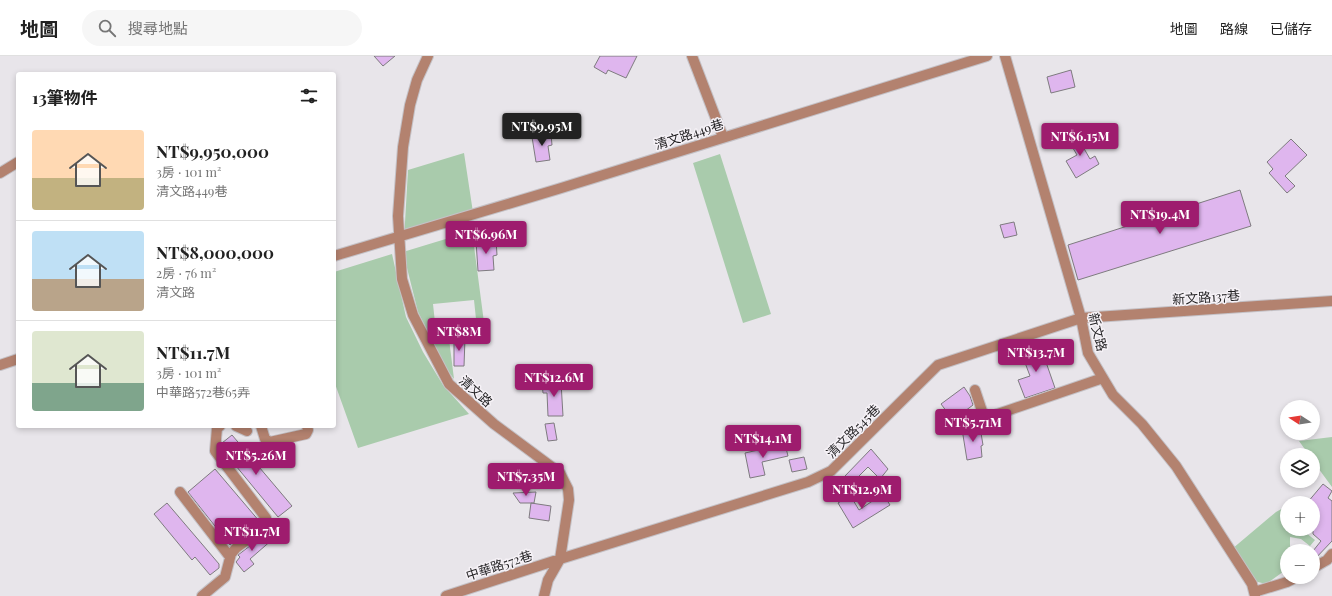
<!DOCTYPE html>
<html lang="zh-TW">
<head>
<meta charset="utf-8">
<style>
	body { margin:0; font-family:"Playfair Display","Noto Sans TC",serif; background:#f6f6f6; color:#222; height:100vh; display:flex; flex-direction:column; font-size:15px; white-space:nowrap }
	* { box-sizing:border-box; margin:0 }
	p { font-size:13px; color:#767676 }
	.icon { flex:none; width:22px; height:22px; fill:none; stroke:currentColor; stroke-width:2; stroke-linecap:round; stroke-linejoin:round }
	.map { position:relative; flex:1; overflow:hidden }
	.panel { position:absolute; left:16px; top:16px; width:320px; height:356px; display:flex; flex-direction:column; background:#fff; border-radius:4px; box-shadow:0 2px 6px #0003 }
	.panel>* { flex:none }
	.needle { width:26px; rotate:282deg }
	.buttons { position:absolute; left:1280px; top:344px; display:grid; gap:8px }
	.buttons a { display:grid; place-items:center; width:40px; height:40px; border-radius:50%; background:#fff; box-shadow:0 2px 6px #0003; font-size:20px }
	.price { position:absolute; translate:-50% -34px; padding:0 9px; border-radius:4px; background:#9e1c6e; color:#fff; font-size:13px; line-height:26px; filter:drop-shadow(0 1px 2px #0008) }
	.price::after { content:''; position:absolute; left:50%; top:24px; width:12px; height:9px; margin-left:-6px; background:inherit; clip-path:polygon(0 0,100% 0,50% 100%) }
	.price.current { background:#222; color:#fff }
	ul { padding:0; list-style:none }
	li { display:flex; align-items:center; gap:12px; height:100px; padding:0 16px }
	li+li { border-top:1px solid #e0e0e0 }
	li span { display:grid; place-items:center; flex:none; width:112px; height:80px; border-radius:4px; color:#555 }
	li>.icon { margin-inline-start:auto }
	span .icon { width:48px; height:48px; fill:#fffc; stroke-width:1 }
	li b { font-size:17px }
	h2 { display:flex; justify-content:space-between; align-items:center; height:48px; padding:0 16px; font-size:17px }
	header { display:flex; align-items:center; gap:24px; box-sizing:border-box; height:56px; padding:0 20px; background:#fff; border-bottom:1px solid #e0e0e0 }
	header strong { font-size:19px }
	nav { display:flex; gap:22px; margin-inline-start:auto; font-size:14px }
	.search { width:280px; height:36px; background:#f6f6f6; display:flex; align-items:center; gap:10px; box-sizing:border-box; padding:0 14px; border-radius:22px; color:#767676; font-size:15px }
	.map>svg:first-child { display:block }
	.green { fill:#a9cbac }
	.building { fill:#dfb6ee; stroke:#7e7b7f }
	.lines { fill:none; stroke-linecap:round; stroke-linejoin:round }
	.minor-casing { stroke:#c4c1c6; stroke-width:12 }
	.minor { stroke:#b3826f; stroke-width:10 }
	.labels { text-anchor:middle; stroke-width:3; stroke-linejoin:round; paint-order:stroke }
	.street-label { font-size:13px; fill:#201f21; stroke:#f6f2f7 }
</style>
</head>
<body>
<header>
<strong>地圖</strong>
<div class="search"><svg class="icon" aria-label="search" viewBox="0 0 24 24"><circle cx="10" cy="10" r="6"/><path d="M15 15l6 6"/></svg>搜尋地點</div>
<nav><a>地圖</a><a>路線</a><a>已儲存</a></nav>
</header>
<div class="map">
<svg width="1332" height="540" viewBox="0 0 1332 540">
	<rect width="100%" height="100%" fill="#e8e5ea"/>
	<path class="green" d="M464 97 474 163 404 184 408 114Z
		M720 98 771 258 743 267 693 107Z
		M472 175 485 274 467 275 466 266 476 263 474 244 433 248 436 276 449 283 454 323 448 315 418 256 403 196Z
		M392 198 406 261 423 296 443 329 469 358 358 392 334 325V216Z
		M1332 381V431L1313 405V399H1309L1299 385Z
		M1287 450V473H1301L1315 484 1310 490 1301 483 1290 481V490L1293 495H1287V513L1266 528 1254 525 1232 493 1276 456Z"/>
	<path class="building" d="M374 0H395L383 10Z
		M600 0H637L626 22 608 14 606 18 594 11Z
		M1071 14 1075 31 1051 37 1047 21Z
		M1074 75 1090 103 1095 100 1099 108 1076 122 1066 105 1077 99 1066 80Z
		M551 78 552 89 548 90 550 104 536 106 532 81Z
		M1291 83 1307 99 1285 120 1295 130 1287 137 1269 117 1273 113 1267 106Z
		M1240 134 1251 170 1078 224 1068 189Z
		M1014 166 1017 179 1004 182 1000 169Z
		M496 184 497 199 493 200 494 214 478 215 476 185Z
		M438 267 461 268V276H437Z
		M454 282H465L464 310H454Z
		M1040 289 1055 332 1025 342 1018 324 1030 320 1021 296Z
		M561 326 563 360H548L547 337H543L542 327Z
		M964 331 970 340 973 349 953 364 941 348Z
		M554 367 557 384 548 385 545 368Z
		M980 371 983 389 981 390 982 401 967 404 962 373Z
		M232 379 292 450 278 461 222 393V387Z
		M785 388 788 400 762 406 765 419 750 422 745 397Z
		M871 393 888 413 880 423 868 411 852 427 845 420Z
		M804 401 807 413 792 416 789 404Z
		M215 413 260 466 230 489 188 436Z
		M1323 428 1332 435 1328 442 1332 445V485L1313 505V495L1321 485 1313 478V447H1307Z
		M536 436 534 447H520L513 437Z
		M883 438 890 449 853 472 838 447 850 439 859 454Z
		M167 447 219 508V512L210 519 195 501 192 504 154 458Z
		M531 447 551 450 549 465 529 462Z
		M267 477 273 483 250 503 254 508 244 516 236 506 240 501 238 499Z"/>
	<g class="lines">
		<g class="minor-casing">
			<path id="minor" d="M428 0 417 24 410 49 403 91 398 160 402 223 413 259 449 328 494 368 560 417 568 433 569 444 560 503 548 524 544 540
				M692 0 723 81
				M1005 0 1081 262 1088 297 1113 339 1142 368 1176 410 1252 528 1255 540
				M0 117 18 106
				M334 200 558 133 987 0
				M0 309 18 303
				M975 334 983 358 989 361 1103 322
				M236 370 247 375
				M261 370 265 383 270 386 306 378 308 374 307 370
				M180 436 230 501
				M1313 512 1327 504 1332 498
				M1254 536 1287 526 1297 521
				M202 540 225 521 231 498 236 492 267 469 266 462 215 395 217 372 220 370
				M446 540 560 503 808 426 831 415 938 309 1081 262 1332 245"/>
		</g>
		<use href="#minor" class="minor"/>
	</g>
	<g class="labels">
		<g class="street-label">
			<text transform="translate(689 78) rotate(-18)" y="5">清文路449巷</text>
			<text transform="translate(1206 241) rotate(-4)" y="5">新文路137巷</text>
			<text transform="translate(1098 276) rotate(76)" y="5">新文路</text>
			<text transform="translate(476 335) rotate(42)" y="5">清文路</text>
			<text transform="translate(853 375) rotate(-45)" y="5">清文路545巷</text>
			<text transform="translate(499 509) rotate(-18)" y="5">中華路572巷</text>
		</g>
	</g>
</svg>
<div class="buttons">
<a><svg class="needle" viewBox="-14 -14 28 28"><path d="M0-13l5 13h-10z" fill="#e53935"/><path d="M0 13l5-13h-10z" fill="#767676"/></svg></a>
<a><svg class="icon" aria-label="layers" viewBox="0 0 24 24"><path d="M12 4l9 5-9 5-9-5zM3 14l9 5 9-5"/></svg></a>
<a>+</a>
<a>−</a>
</div>
<b class="price current" style="left:542px;top:91px">NT$9.95M</b>
<b class="price" style="left:1080px;top:101px">NT$6.15M</b>
<b class="price" style="left:1160px;top:179px">NT$19.4M</b>
<b class="price" style="left:486px;top:199px">NT$6.96M</b>
<b class="price" style="left:459px;top:296px">NT$8M</b>
<b class="price" style="left:1036px;top:317px">NT$13.7M</b>
<b class="price" style="left:554px;top:342px">NT$12.6M</b>
<b class="price" style="left:973px;top:387px">NT$5.71M</b>
<b class="price" style="left:763px;top:403px">NT$14.1M</b>
<b class="price" style="left:256px;top:420px">NT$5.26M</b>
<b class="price" style="left:526px;top:441px">NT$7.35M</b>
<b class="price" style="left:862px;top:454px">NT$12.9M</b>
<b class="price" style="left:252px;top:496px">NT$11.7M</b>
<section class="panel">
<h2>13筆物件<svg class="icon" aria-label="filters" viewBox="0 0 24 24"><path d="M4 7h16M4 17h16"/><circle cx="9" cy="7" r="2"/><circle cx="15" cy="17" r="2"/></svg></h2>
<ul>
<li><span style="background:linear-gradient(#ffd9b3 60%,#c2b280 0)"><svg class="icon" aria-label="home" viewBox="0 0 24 24"><path d="M3 11l9-7 9 7M6 9v11h12V9"/></svg></span><div><b>NT$9,950,000</b><p>3房 · 101 m²</p><p>清文路449巷</p></div></li>
<li><span style="background:linear-gradient(#bfe0f5 60%,#b9a48a 0)"><svg class="icon" aria-label="home" viewBox="0 0 24 24"><path d="M3 11l9-7 9 7M6 9v11h12V9"/></svg></span><div><b>NT$8,000,000</b><p>2房 · 76 m²</p><p>清文路</p></div></li>
<li><span style="background:linear-gradient(#dfe7d0 65%,#7fa58c 0)"><svg class="icon" aria-label="home" viewBox="0 0 24 24"><path d="M3 11l9-7 9 7M6 9v11h12V9"/></svg></span><div><b>NT$11.7M</b><p>3房 · 101 m²</p><p>中華路572巷65弄</p></div></li>
</ul>
</section>
</div>
</body>
</html>
